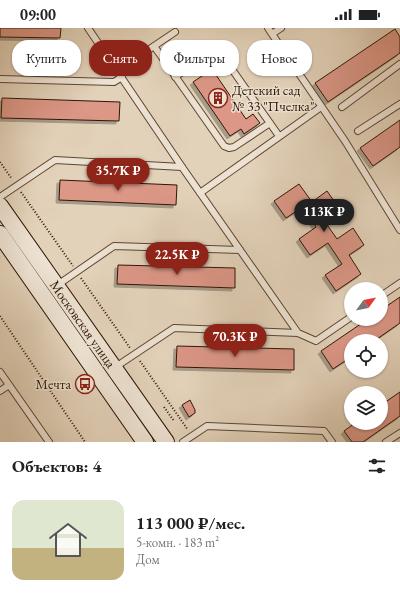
<!DOCTYPE html>
<html lang="ru">
<head>
<meta charset="utf-8">
<style>
	body { margin:0; font-family:"EB Garamond",serif; background:#f6f6f6; color:#202124; height:100vh; display:flex; flex-direction:column; font-size:15px; white-space:nowrap }
	* { box-sizing:border-box; margin:0 }
	p { font-size:13px; color:#757577 }
	.icon { flex:none; width:22px; height:22px; fill:none; stroke:currentColor; stroke-width:2; stroke-linecap:round; stroke-linejoin:round }
	.map { position:relative; height:414px; overflow:hidden }
	.panel { display:flex; flex-direction:column; background:#fff; flex:1 }
	.panel>* { flex:none }
	.top-card { position:absolute; left:12px; top:12px; width:376px; height:36px; display:flex; gap:8px }
	.needle { width:26px; rotate:57deg }
	.tools { position:absolute; left:344px; top:254px; display:grid; gap:8px }
	.tools a { display:grid; place-items:center; width:44px; height:44px; border-radius:50%; background:#fff; box-shadow:0 1px 3px #0004; font-size:20px }
	.price { position:absolute; translate:-50% -34px; padding:0 9px; border-radius:14px; background:#8f2418; color:#fff; font-size:13px; line-height:26px; filter:drop-shadow(0 1px 2px #0008) }
	.price::after { content:''; position:absolute; left:50%; top:24px; width:12px; height:9px; margin-left:-6px; background:inherit; clip-path:polygon(0 0,100% 0,50% 100%) }
	.price.on { background:#222; color:#fff }
	ul { padding:0; list-style:none }
	li { display:flex; align-items:center; gap:12px; height:100px; padding:0 12px }
	li span { display:grid; place-items:center; flex:none; width:112px; height:80px; border-radius:12px; color:#555 }
	li>.icon { margin-inline-start:auto }
	span .icon { width:48px; height:48px; fill:#fffc; stroke-width:1 }
	li b { font-size:17px }
	h2 { display:flex; justify-content:space-between; align-items:center; height:48px; padding:0 12px; font-size:17px }
	.pill { padding:0 14px; border-radius:16px; background:#fff; box-shadow:0 1px 3px #0004; font-size:14px; line-height:36px }
	.pill.on { background:#8f2418; color:#fff }
	.status { display:flex; justify-content:space-between; align-items:center; height:28px; padding:0 20px; background:#fff; direction:ltr }
	.status svg { height:11px; fill:currentColor }
	.map>svg:first-child { display:block }
	.building { fill:#dc9787; stroke:#2e1605; filter:url(#shadow) }
	.lines { fill:none; stroke-linecap:round; stroke-linejoin:round }
	.service-casing { stroke:#5b4532; stroke-width:8 }
	.secondary-casing { stroke:#2e1605; stroke-width:18 }
	.path { stroke:#2e1605; stroke-width:2; stroke-dasharray:1 2; stroke-linecap:butt }
	.service { stroke:#ede2d2; stroke-width:6 }
	.secondary { stroke:#ede2d2; stroke-width:16 }
	.labels { text-anchor:middle; stroke-width:3; stroke-linejoin:round; paint-order:stroke }
	.poi-label { font-size:14px; fill:#2e1605; stroke:#ede2d2; text-anchor:start }
	.street-label { font-size:14px; fill:#2e1605; stroke:#ede2d2 }
</style>
</head>
<body>
<div class="status"><b>09:00</b><svg viewBox="0 0 49 12"><path d="M0 12V9h3v3zM5 12V6h3v6zM10 12V3h3v9zM15 12V0h3v12zM26 1h20v11H26zM47 4h2v5h-2z"/></svg></div>
<div class="map">
<svg width="400" height="414" viewBox="0 0 400 414">
	<defs>
		<filter id="shadow"><feDropShadow dx="-3" dy="3" stdDeviation="0" flood-color="#0004"/></filter>
	</defs>
	<rect width="100%" height="100%" fill="#e3d2ba"/>
	<filter id="stains"><feTurbulence type="fractalNoise" baseFrequency=".005" numOctaves="4"/><feColorMatrix values="0 0 0 0 .2 0 0 0 0 .09 0 0 0 0 .02 0 0 0 .5 -.17"/></filter>
	<radialGradient id="worn" r=".72"><stop offset=".6" stop-color="#630" stop-opacity="0"/><stop offset="1" stop-color="#630" stop-opacity=".3"/></radialGradient>
	<path class="building" d="M0 0H61L60 10 0 9Z
		M395 1 400 9V25L328 74 315 55Z
		M217 33 224 42 216 47 246 91 253 86 260 95 244 106 241 101 230 108 193 54 205 46 203 43Z
		M2 70 120 74 119 93 1 90Z
		M400 92V119L373 138 360 120Z
		M60 152 177 157 176 177 59 172Z
		M299 156 312 174 327 163 339 180 323 191 337 211 353 200 364 217 349 227 361 246 336 263 325 247 342 236 328 215 310 227 299 211 316 199 303 179 286 190 274 173Z
		M118 237 235 240V260L117 256Z
		M400 269V295L374 313H351V329L333 341 321 323 368 291H381V282Z
		M177 318 294 321V342L176 339Z
		M400 364V388L363 414H352L344 403 355 395H381V377Z
		M190 372 195 382V385L189 389 182 377Z"/>
	<g class="lines">
		<g class="service-casing">
			<path id="service" d="M88 0 182 139 298 305 174 300 114 340
				M268 0 272 6 281 0
				M272 6 345 113 400 202
				M154 18 224 118 229 120 234 119 270 95
				M117 43 175 4
				M175 49 217 20 279 108
				M0 51 114 54 122 49
				M342 79 400 36
				M358 103 400 76
				M200 165 321 79
				M0 169 55 132 182 139
				M56 258 114 218 240 222
				M381 268 400 255
				M298 305 316 313 351 289
				M0 344 49 414
				M0 363 9 357
				M183 414 207 398 324 403 332 414
				M386 414 400 405"/>
		</g>
		<g class="secondary-casing">
			<path id="secondary" d="M0 178 166 414
				M0 206 145 414"/>
		</g>
		<path class="path" d="M0 134 12 151
			M21 164 73 238
			M81 250 130 320
			M0 288 85 414
			M140 333 188 402
			M164 379 174 393"/>
		<use href="#service" class="service"/>
		<use href="#secondary" class="secondary"/>
	</g>
	<defs>
		<g id="building-ring" transform="scale(1)"><circle r="9.5" fill="#ede2d2" stroke="#8f2418" stroke-width="1.5"/><path d="M-4-6H4V6H1V3H-1V6H-4ZM-2.5-4.3h1.7v1.8h-1.7ZM.8-4.3h1.7v1.8H.8ZM-2.5-1h1.7V.8h-1.7ZM.8-1h1.7V.8H.8Z" fill="#8f2418"/></g>
		<g id="bus-ring" transform="scale(1)"><circle r="9.5" fill="#ede2d2" stroke="#8f2418" stroke-width="1.5"/><path d="M-5-6H5V4H4V6H2V4H-2V6H-4V4H-5ZM-3.5-4V0h7V-4ZM-3.5 1.2v1.5H-2V1.2ZM2 1.2v1.5H3.5V1.2Z" fill="#8f2418"/></g>
	</defs>
	<g fill-rule="evenodd">
		<use href="#building-ring" x="218" y="70"/>
		<use href="#bus-ring" x="85" y="356"/>
	</g>
	<g class="labels">
		<g class="poi-label">
			<text x="232" y="67">Детский сад<tspan x="232" dy="16">№ 33 "Пчелка"</tspan></text>
			<text x="71" y="361" text-anchor="end">Мечта</text>
		</g>
		<g class="street-label">
			<text transform="translate(83 296) rotate(55)" y="5">Московская улица</text>
		</g>
	</g>
	<rect width="100%" height="100%" filter="url(#stains)"/>
	<rect width="100%" height="100%" fill="url(#worn)"/>
</svg>
<div class="tools">
<a><svg class="needle" viewBox="-14 -14 28 28"><path d="M0-13l5 13h-10z" fill="#e53935"/><path d="M0 13l5-13h-10z" fill="#757577"/></svg></a>
<a><svg class="icon" aria-label="locate" viewBox="0 0 24 24"><circle cx="12" cy="12" r="6"/><path d="M12 2v4M12 18v4M2 12h4M18 12h4"/></svg></a>
<a><svg class="icon" aria-label="layers" viewBox="0 0 24 24"><path d="M12 4l9 5-9 5-9-5zM3 14l9 5 9-5"/></svg></a>
</div>
<b class="price" style="left:118px;top:164px">35.7K ₽</b>
<b class="price on" style="left:324px;top:205px">113K ₽</b>
<b class="price" style="left:177px;top:248px">22.5K ₽</b>
<b class="price" style="left:235px;top:330px">70.3K ₽</b>
<div class="top-card">
<a class="pill">Купить</a>
<a class="pill on">Снять</a>
<a class="pill">Фильтры</a>
<a class="pill">Новое</a>
</div>
</div>
<section class="panel">
<h2>Объектов: 4<svg class="icon" aria-label="filters" viewBox="0 0 24 24"><path d="M4 7h16M4 17h16"/><circle cx="9" cy="7" r="2"/><circle cx="15" cy="17" r="2"/></svg></h2>
<ul>
<li><span style="background:linear-gradient(#dfe7d0 60%,#c2b280 0)"><svg class="icon" aria-label="home" viewBox="0 0 24 24"><path d="M3 11l9-7 9 7M6 9v11h12V9"/></svg></span><div><b>113 000 ₽/мес.</b><p>5-комн. · 183 m²</p><p>Дом</p></div></li>
</ul>
</section>
</body>
</html>
